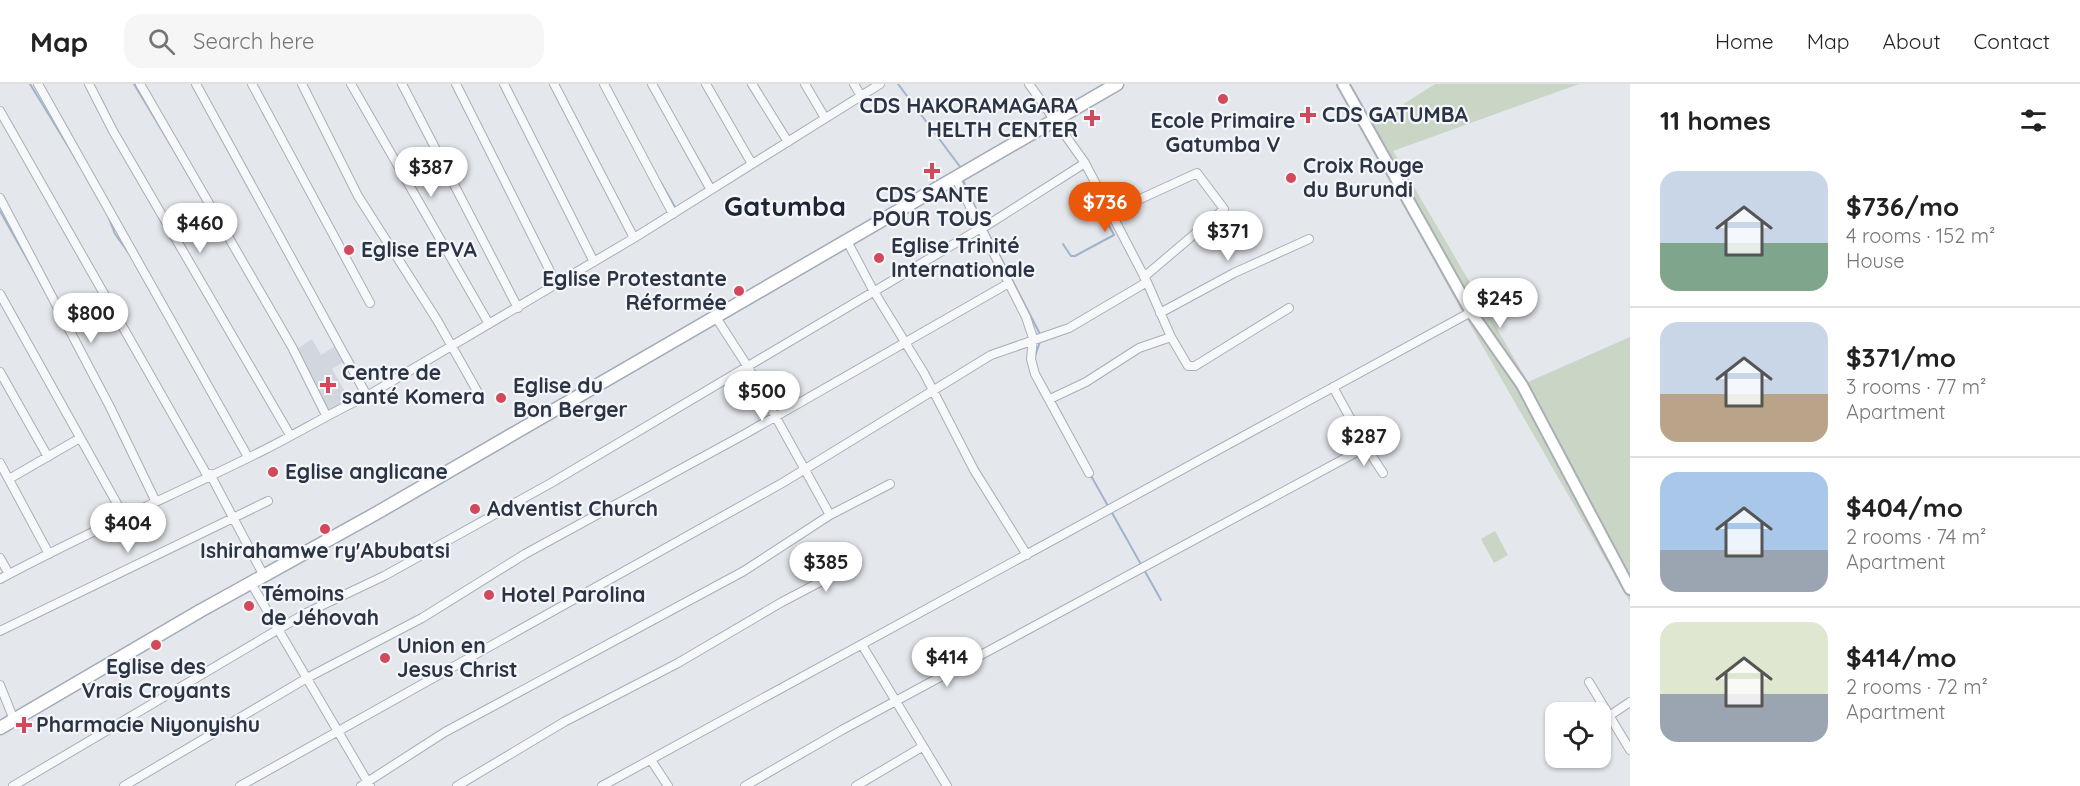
<!DOCTYPE html>
<html lang="en">
<head>
<meta charset="utf-8">
<style>
	body { margin:0; font-family:Quicksand,sans-serif; background:#f6f6f6; color:#222; height:100vh; display:flex; flex-direction:column; font-size:22px; white-space:nowrap }
	* { box-sizing:border-box; margin:0 }
	p { font-size:20px; color:#767676 }
	.icon { flex:none; width:33px; height:33px; fill:none; stroke:currentColor; stroke-width:2; stroke-linecap:round; stroke-linejoin:round }
	.map { position:relative; flex:1; overflow:hidden }
	.side { display:flex; flex-direction:column; background:#fff; width:450px }
	.side>* { flex:none }
	.fabs { position:absolute; left:1545px; top:618px; display:grid; gap:12px }
	.fabs a { display:grid; place-items:center; width:66px; height:66px; border-radius:12px; background:#fff; box-shadow:0 2px 4px #0004; font-size:30px }
	.price { position:absolute; translate:-50% -51px; padding:0 14px; border-radius:21px; background:#fff; color:#222; font-size:20px; line-height:39px; filter:drop-shadow(0 2px 3px #0008) }
	.price::after { content:''; position:absolute; left:50%; top:36px; width:18px; height:14px; margin-left:-9px; background:inherit; clip-path:polygon(0 0,100% 0,50% 100%) }
	.price.active { background:#ea580c; color:#fff }
	ul { padding:0; list-style:none }
	li { display:flex; align-items:center; gap:18px; height:150px; padding:0 30px }
	li+li { border-top:2px solid #e0e0e0 }
	li span { display:grid; place-items:center; flex:none; width:168px; height:120px; border-radius:18px; color:#555 }
	li>.icon { margin-inline-start:auto }
	span .icon { width:72px; height:72px; fill:#fffc; stroke-width:1 }
	li b { font-size:26px }
	h2 { display:flex; justify-content:space-between; align-items:center; height:72px; padding:0 30px; font-size:26px }
	header { display:flex; align-items:center; gap:36px; box-sizing:border-box; height:84px; padding:0 30px; background:#fff; border-bottom:2px solid #e0e0e0 }
	header strong { font-size:28px }
	nav { display:flex; gap:33px; margin-inline-start:auto; font-size:21px }
	.search { width:420px; height:54px; background:#f6f6f6; display:flex; align-items:center; gap:15px; box-sizing:border-box; padding:0 21px; border-radius:18px; color:#767676; font-size:22px }
	main { display:flex; flex:1; min-height:0 }
	.map>svg:first-child { display:block }
	.built { fill:#d2d6de }
	.green { fill:#c9d6c5 }
	.lines { fill:none; stroke-linecap:round; stroke-linejoin:round }
	.stream { stroke:#9fb4cc; stroke-width:2 }
	.street-casing { stroke:#a9aeb7; stroke-width:10 }
	.secondary-casing { stroke:#a9aeb7; stroke-width:14 }
	.primary-casing { stroke:#a3abb8; stroke-width:15 }
	.street { stroke:#f7f8fa; stroke-width:8 }
	.secondary { stroke:#fff; stroke-width:10 }
	.primary { stroke:#fff; stroke-width:12 }
	.poi-dot { fill:#d1495b; stroke:#f4f6f9; stroke-width:2 }
	.labels { text-anchor:middle; stroke-width:4.5; stroke-linejoin:round; paint-order:stroke }
	.poi-label { font-size:21px; font-weight:bold; fill:#2b3445; stroke:#f4f6f9; text-anchor:start }
	.district-label { font-size:27px; font-weight:bold; fill:#1d2536; stroke:#f4f6f9 }
</style>
</head>
<body>
<header>
<strong>Map</strong>
<div class="search"><svg class="icon" aria-label="search" viewBox="0 0 24 24"><circle cx="10" cy="10" r="6"/><path d="M15 15l6 6"/></svg>Search here</div>
<nav><a>Home</a><a>Map</a><a>About</a><a>Contact</a></nav>
</header>
<main>
<div class="map">
<svg width="1630" height="702" viewBox="0 0 1630 702">
	<rect width="100%" height="100%" fill="#e4e7ec"/>
	<path class="built" d="M312 255 321 271 339 260 347 276 332 285 350 316 328 327 297 265Z"/>
	<path class="green" d="M1435 0H1579L1393 67 1528 298 1630 253V518L1450 206 1364 45Z
		M1495 447 1508 471 1494 479 1481 455Z"/>
	<g class="lines">
		<path class="stream" d="M30 0 82 85
			M134 0 193 98
			M656 0 676 36
			M898 0 961 84
			M100 13 119 51
			M263 29 272 45
			M697 73 713 101
			M962 94 982 138
			M660 97 675 123
			M0 127 48 212
			M108 132 115 150 128 168
			M986 145 1041 252
			M382 157 394 174
			M1063 160 1071 172H1075L1114 151 1087 100
			M1035 272 1040 258
			M1047 305 1062 331
			M1090 390 1108 422
			M1111 427 1161 516"/>
		<g class="street-casing">
			<path id="street" d="M38 0 248 373
				M89 0 113 47 290 351
				M140 0 292 263 326 331
				M196 0 367 312
				M252 0 370 219
				M302 0 358 112 437 236 481 314
				M351 0 489 240
				M402 0 518 224
				M456 0 556 199
				M504 0 594 178
				M554 0 634 154
				M604 0 673 130
				M652 0 711 106
				M706 0 752 80
				M752 0 788 58
				M805 0 825 34
				M854 0 861 12
				M1029 0 1085 79 1147 198 1171 253 1188 282H1195L1289 224
				M0 27 207 391
				M955 93 1026 233 1033 254 1031 275 1035 290 1089 389
				M0 114 110 323 156 418
				M1108 126 1138 116 1197 89 1224 125 1144 193
				M981 139 984 138 986 142 1085 79
				M847 157 873 206 924 289 974 386 1027 471
				M0 210 125 434
				M1160 229 1234 189 1309 155
				M715 232 748 283 830 431
				M0 288 48 373
				M1050 315 1086 298 1139 264 1171 253
				M1366 363 1383 389
				M0 379 49 470
				M210 390 264 492
				M9 395 80 354
				M0 474 9 490
				M0 495C87 448 178 409 266 365 300 348 332 328 367 312L634 154 880 0
				M251 499 370 702
				M0 547 268 417
				M862 561 947 702
				M1589 598 1630 666
				M0 601 14 636
				M1609 632 1630 618
				M651 676 668 702
				M13 702 306 529 384 492 551 399 981 144
				M124 702 307 594 422 534 525 470 745 350 1009 199
				M240 702 784 398 991 271 1069 244 1147 198
				M361 702 445 648 744 487 830 431 890 400
				M457 702 564 638 678 579 782 518 858 478
				M602 702 1471 228
				M745 702 842 646 1366 363 1333 303
				M856 702 922 663"/>
		</g>
		<g class="secondary-casing">
			<path id="secondary" d="M1343 0 1471 228 1522 301 1630 505"/>
		</g>
		<g class="primary-casing">
			<path id="primary" d="M0 644 200 527 375 430 1117 0"/>
		</g>
		<use href="#street" class="street"/>
		<use href="#secondary" class="secondary"/>
		<use href="#primary" class="primary"/>
	</g>
	<g class="poi-dot">
		<circle cx="1223" cy="15" r="6"/>
		<path d="M1305 22h6v6h6v6h-6v6h-6v-6h-6v-6h6z"/>
		<path d="M1089 25h6v6h6v6h-6v6h-6v-6h-6v-6h6z"/>
		<path d="M929 78h6v6h6v6h-6v6h-6v-6h-6v-6h6z"/>
		<circle cx="1291" cy="94" r="6"/>
		<circle cx="349" cy="166" r="6"/>
		<circle cx="879" cy="174" r="6"/>
		<circle cx="739" cy="207" r="6"/>
		<path d="M325 292h6v6h6v6h-6v6h-6v-6h-6v-6h6z"/>
		<circle cx="501" cy="314" r="6"/>
		<circle cx="273" cy="388" r="6"/>
		<circle cx="475" cy="425" r="6"/>
		<circle cx="325" cy="445" r="6"/>
		<circle cx="489" cy="511" r="6"/>
		<circle cx="249" cy="522" r="6"/>
		<circle cx="156" cy="561" r="6"/>
		<circle cx="385" cy="574" r="6"/>
		<path d="M21 632h6v6h6v6h-6v6h-6v-6h-6v-6h6z"/>
	</g>
	<g class="labels">
		<g class="poi-label">
			<text x="1078" y="29" text-anchor="end">CDS HAKORAMAGARA<tspan x="1078" dy="24">HELTH CENTER</tspan></text>
			<text x="1322" y="38">CDS GATUMBA</text>
			<text x="1223" y="44" text-anchor="middle">Ecole Primaire<tspan x="1223" dy="24">Gatumba V</tspan></text>
			<text x="1303" y="89">Croix Rouge<tspan x="1303" dy="24">du Burundi</tspan></text>
			<text x="932" y="118" text-anchor="middle">CDS SANTE<tspan x="932" dy="24">POUR TOUS</tspan></text>
			<text x="891" y="169">Eglise Trinité<tspan x="891" dy="24">Internationale</tspan></text>
			<text x="361" y="173">Eglise EPVA</text>
			<text x="727" y="202" text-anchor="end">Eglise Protestante<tspan x="727" dy="24">Réformée</tspan></text>
			<text x="342" y="296">Centre de<tspan x="342" dy="24">santé Komera</tspan></text>
			<text x="513" y="309">Eglise du<tspan x="513" dy="24">Bon Berger</tspan></text>
			<text x="285" y="395">Eglise anglicane</text>
			<text x="487" y="432">Adventist Church</text>
			<text x="325" y="474" text-anchor="middle">Ishirahamwe ry'Abubatsi</text>
			<text x="261" y="517">Témoins<tspan x="261" dy="24">de Jéhovah</tspan></text>
			<text x="501" y="518">Hotel Parolina</text>
			<text x="397" y="569">Union en<tspan x="397" dy="24">Jesus Christ</tspan></text>
			<text x="156" y="590" text-anchor="middle">Eglise des<tspan x="156" dy="24">Vrais Croyants</tspan></text>
			<text x="36" y="648">Pharmacie Niyonyishu</text>
		</g>
		<g class="district-label">
			<text x="785" y="132">Gatumba</text>
		</g>
	</g>
</svg>
<div class="fabs">
<a><svg class="icon" aria-label="locate" viewBox="0 0 24 24"><circle cx="12" cy="12" r="6"/><path d="M12 2v4M12 18v4M2 12h4M18 12h4"/></svg></a>
</div>
<b class="price" style="left:431px;top:114px">$387</b>
<b class="price active" style="left:1105px;top:149px">$736</b>
<b class="price" style="left:200px;top:170px">$460</b>
<b class="price" style="left:1228px;top:178px">$371</b>
<b class="price" style="left:1500px;top:245px">$245</b>
<b class="price" style="left:91px;top:260px">$800</b>
<b class="price" style="left:762px;top:338px">$500</b>
<b class="price" style="left:1364px;top:383px">$287</b>
<b class="price" style="left:128px;top:470px">$404</b>
<b class="price" style="left:826px;top:509px">$385</b>
<b class="price" style="left:947px;top:604px">$414</b>
</div>
<section class="side">
<h2>11 homes<svg class="icon" aria-label="filters" viewBox="0 0 24 24"><path d="M4 7h16M4 17h16"/><circle cx="9" cy="7" r="2"/><circle cx="15" cy="17" r="2"/></svg></h2>
<ul>
<li><span style="background:linear-gradient(#c9d6e8 60%,#7fa58c 0)"><svg class="icon" aria-label="home" viewBox="0 0 24 24"><path d="M3 11l9-7 9 7M6 9v11h12V9"/></svg></span><div><b>$736/mo</b><p>4 rooms · 152 m²</p><p>House</p></div></li>
<li><span style="background:linear-gradient(#c9d6e8 60%,#b9a48a 0)"><svg class="icon" aria-label="home" viewBox="0 0 24 24"><path d="M3 11l9-7 9 7M6 9v11h12V9"/></svg></span><div><b>$371/mo</b><p>3 rooms · 77 m²</p><p>Apartment</p></div></li>
<li><span style="background:linear-gradient(#a9c7e8 65%,#9aa5b1 0)"><svg class="icon" aria-label="home" viewBox="0 0 24 24"><path d="M3 11l9-7 9 7M6 9v11h12V9"/></svg></span><div><b>$404/mo</b><p>2 rooms · 74 m²</p><p>Apartment</p></div></li>
<li><span style="background:linear-gradient(#dfe7d0 60%,#9aa5b1 0)"><svg class="icon" aria-label="home" viewBox="0 0 24 24"><path d="M3 11l9-7 9 7M6 9v11h12V9"/></svg></span><div><b>$414/mo</b><p>2 rooms · 72 m²</p><p>Apartment</p></div></li>
</ul>
</section>
</main>
</body>
</html>
